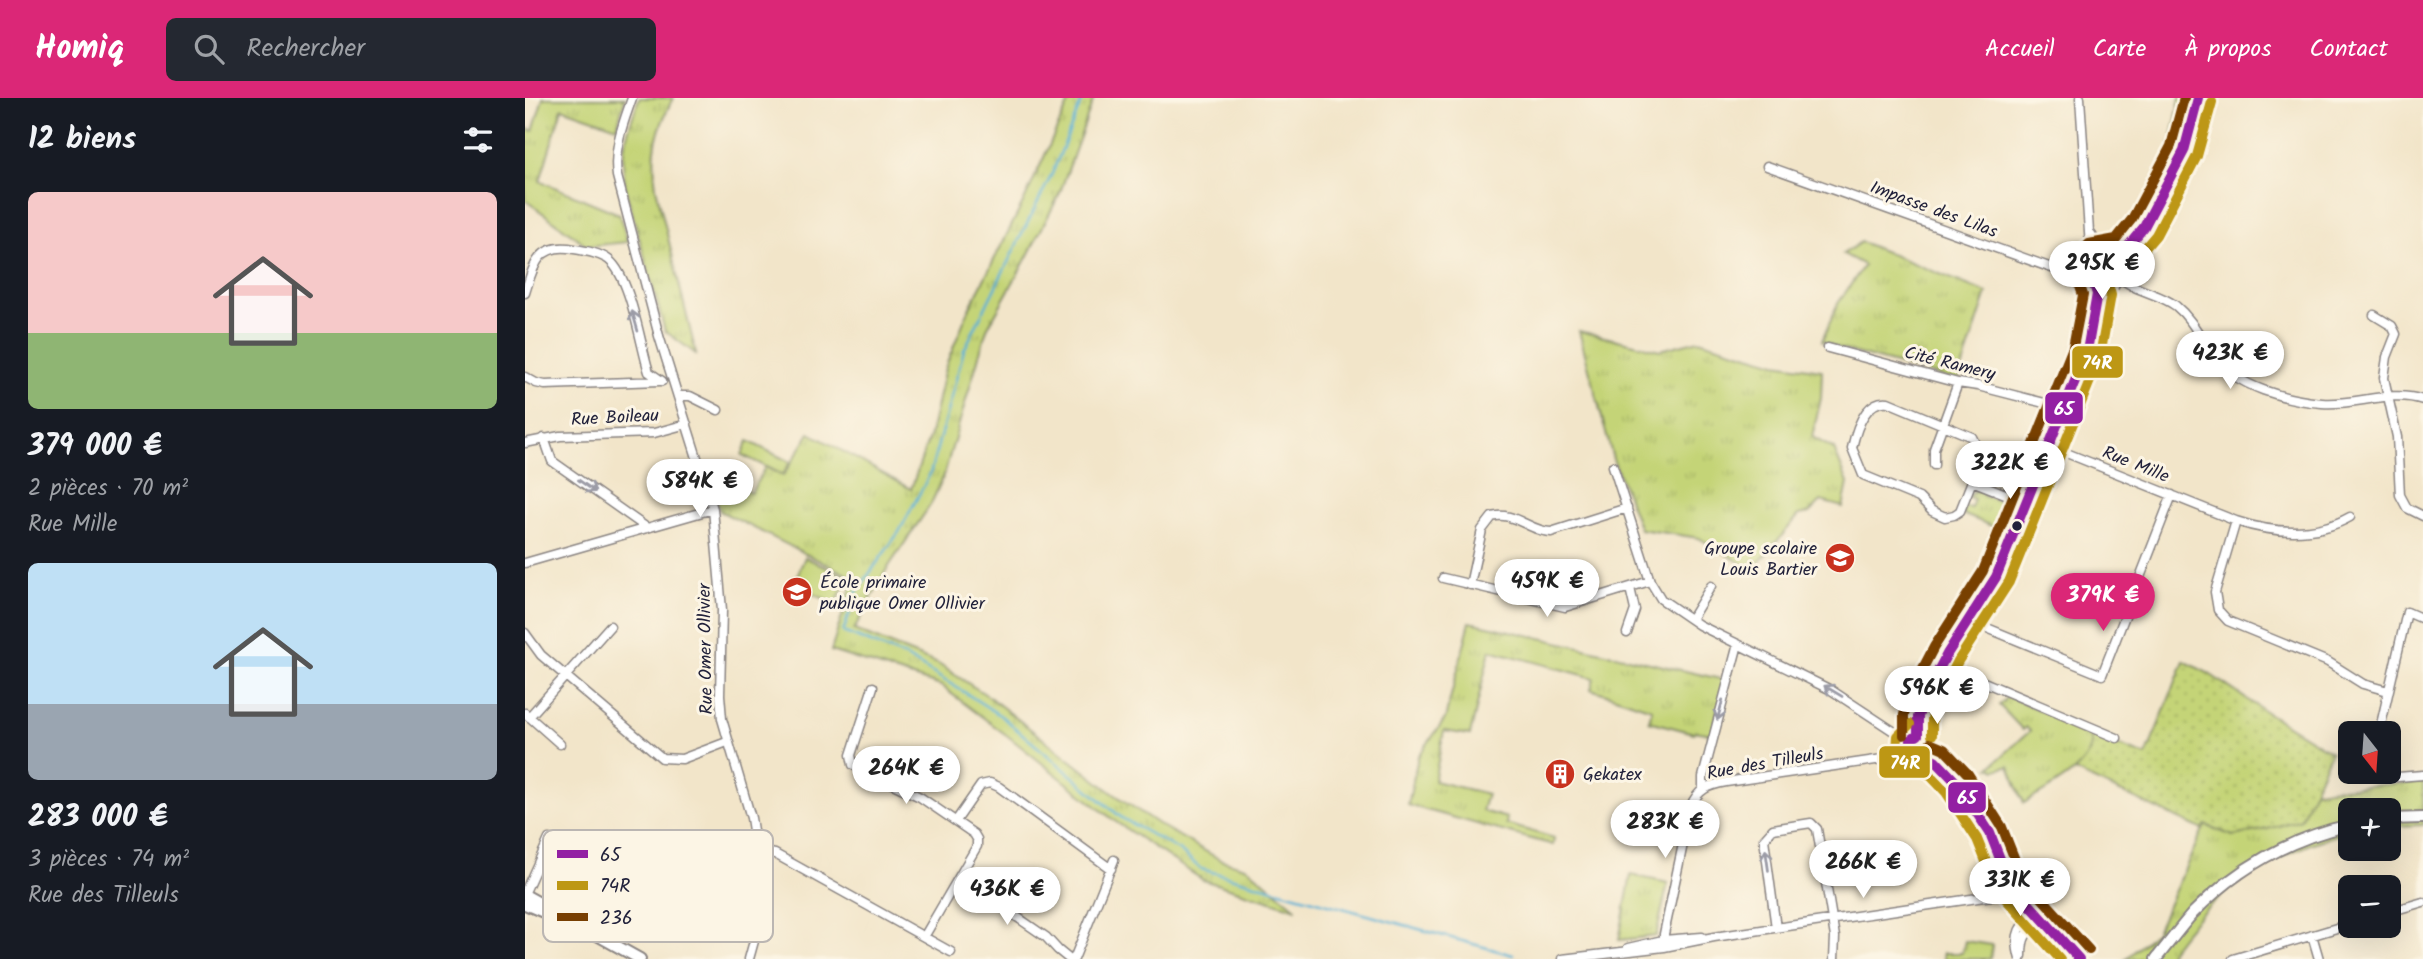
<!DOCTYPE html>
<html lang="fr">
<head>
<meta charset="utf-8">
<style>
	body { margin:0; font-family:Kalam,sans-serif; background:#242831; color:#f1f3f6; height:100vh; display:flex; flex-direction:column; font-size:26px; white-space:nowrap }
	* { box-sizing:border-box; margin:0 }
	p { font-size:23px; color:#9ea1a6 }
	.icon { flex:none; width:38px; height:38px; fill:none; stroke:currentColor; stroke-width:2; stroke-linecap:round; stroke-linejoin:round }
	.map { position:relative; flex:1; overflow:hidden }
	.sheet { display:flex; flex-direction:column; background:#171b24; width:525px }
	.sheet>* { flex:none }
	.needle { width:46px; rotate:163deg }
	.controls { position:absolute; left:1813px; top:623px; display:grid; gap:14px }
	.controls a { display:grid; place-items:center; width:63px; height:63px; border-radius:10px; background:#171b24; box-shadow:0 7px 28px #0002; font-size:35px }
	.price { position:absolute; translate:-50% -60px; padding:0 16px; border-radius:24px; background:#fff; color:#222; font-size:23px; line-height:46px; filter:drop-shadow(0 2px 4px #0008) }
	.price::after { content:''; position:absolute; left:50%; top:42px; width:21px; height:16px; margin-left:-10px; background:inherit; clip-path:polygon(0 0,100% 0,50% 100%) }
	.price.active { background:#db2777; color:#fff }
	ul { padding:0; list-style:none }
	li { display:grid; align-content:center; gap:14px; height:371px; padding:0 28px }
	li span { display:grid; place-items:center; height:217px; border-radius:10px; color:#555 }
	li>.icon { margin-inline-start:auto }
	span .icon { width:126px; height:126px; fill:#fffc; stroke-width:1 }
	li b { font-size:30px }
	h2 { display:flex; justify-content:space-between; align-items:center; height:84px; padding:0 28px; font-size:30px }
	header { display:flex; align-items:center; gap:42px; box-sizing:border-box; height:98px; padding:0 35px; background:#db2777; color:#fff }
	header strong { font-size:33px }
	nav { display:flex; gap:38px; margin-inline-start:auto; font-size:24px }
	.search { width:490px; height:63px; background:#242831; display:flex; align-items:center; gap:18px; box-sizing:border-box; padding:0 24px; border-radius:10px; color:#9ea1a6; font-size:26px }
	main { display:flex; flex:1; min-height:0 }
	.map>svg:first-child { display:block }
	.grass { fill:url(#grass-tufts); stroke:#737b59; stroke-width:2 }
	.garden { fill:url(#garden-dots); stroke:#737b59; stroke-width:2 }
	.pitch { fill:#c4d477; stroke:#737b59; stroke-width:2 }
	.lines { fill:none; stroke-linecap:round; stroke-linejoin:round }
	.stream { stroke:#58b0d5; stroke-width:2.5 }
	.minor-casing { stroke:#8a8482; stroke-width:11 }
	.major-casing { stroke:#8a8482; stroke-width:14 }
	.minor { stroke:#fff; stroke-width:8 }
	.major { stroke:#fff; stroke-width:10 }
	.bus-1-casing { stroke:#fcf5e5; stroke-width:16 }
	.bus-2-casing { stroke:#fcf5e5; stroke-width:16 }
	.bus-3-casing { stroke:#fcf5e5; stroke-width:16 }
	.bus-1 { stroke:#9320a3; stroke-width:10 }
	.bus-2 { stroke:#bd9714; stroke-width:10 }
	.bus-3 { stroke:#783f02; stroke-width:10 }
	.oneway { stroke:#9c9ca7 }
	.bus-dot { fill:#22223b; stroke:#fcf5e5; stroke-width:2.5 }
	.labels { text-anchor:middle; stroke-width:6; stroke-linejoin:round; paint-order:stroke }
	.street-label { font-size:18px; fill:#22223b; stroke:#fcf5e5 }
	.poi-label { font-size:18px; fill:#22223b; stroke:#fcf5e5; text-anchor:start }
	.key { fill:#fcf5e5; stroke:#bbb6b2; stroke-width:2 }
	.key-label { font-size:19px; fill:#22223b }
	.line-badge { stroke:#fcf5e5; stroke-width:2.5 }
	.badge-label { font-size:19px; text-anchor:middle; font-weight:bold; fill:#fff }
</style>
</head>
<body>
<header>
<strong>Homiq</strong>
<div class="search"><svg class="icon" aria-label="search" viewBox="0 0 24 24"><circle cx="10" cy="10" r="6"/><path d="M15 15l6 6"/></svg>Rechercher</div>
<nav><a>Accueil</a><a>Carte</a><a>À propos</a><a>Contact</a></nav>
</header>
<main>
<section class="sheet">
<h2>12 biens<svg class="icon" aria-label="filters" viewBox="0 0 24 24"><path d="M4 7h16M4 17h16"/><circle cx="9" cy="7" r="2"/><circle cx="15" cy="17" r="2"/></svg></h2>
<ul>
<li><span style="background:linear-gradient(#f6c9c9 65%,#8fb573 0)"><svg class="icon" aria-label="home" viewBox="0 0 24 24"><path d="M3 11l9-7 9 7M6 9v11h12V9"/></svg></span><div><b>379 000 €</b><p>2 pièces · 70 m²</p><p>Rue Mille</p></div></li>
<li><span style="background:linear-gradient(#bfe0f5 65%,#9aa5b1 0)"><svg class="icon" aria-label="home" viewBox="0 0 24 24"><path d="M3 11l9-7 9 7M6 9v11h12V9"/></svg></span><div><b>283 000 €</b><p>3 pièces · 74 m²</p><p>Rue des Tilleuls</p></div></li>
</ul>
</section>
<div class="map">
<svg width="1898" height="861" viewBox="0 0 1898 861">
	<defs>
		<pattern id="grass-tufts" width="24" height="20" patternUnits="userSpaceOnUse" patternTransform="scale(1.75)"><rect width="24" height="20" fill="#c4d477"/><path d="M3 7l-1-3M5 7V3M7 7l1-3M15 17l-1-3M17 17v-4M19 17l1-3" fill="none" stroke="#a8b668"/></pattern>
		<pattern id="garden-dots" width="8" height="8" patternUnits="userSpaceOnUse" patternTransform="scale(1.75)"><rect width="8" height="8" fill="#c4d477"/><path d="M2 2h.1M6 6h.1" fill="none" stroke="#a8b668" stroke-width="1.8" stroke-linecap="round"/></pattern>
	</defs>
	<rect width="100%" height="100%" fill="#fcf5e5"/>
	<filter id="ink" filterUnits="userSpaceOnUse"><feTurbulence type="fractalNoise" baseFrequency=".0143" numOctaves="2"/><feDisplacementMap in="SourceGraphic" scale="14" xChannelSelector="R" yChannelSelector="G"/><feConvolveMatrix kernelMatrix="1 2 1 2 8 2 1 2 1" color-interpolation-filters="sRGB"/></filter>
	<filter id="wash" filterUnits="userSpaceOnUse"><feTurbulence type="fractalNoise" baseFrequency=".00686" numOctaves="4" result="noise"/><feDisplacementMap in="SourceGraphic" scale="28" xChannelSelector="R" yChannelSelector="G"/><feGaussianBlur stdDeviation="1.57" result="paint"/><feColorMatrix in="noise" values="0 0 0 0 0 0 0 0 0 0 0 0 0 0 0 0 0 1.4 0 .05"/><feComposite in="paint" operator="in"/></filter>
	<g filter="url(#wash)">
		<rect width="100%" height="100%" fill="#f2e5c9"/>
		<path class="grass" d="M18 0H100L92 29 37 10 15 83 94 116 103 144 63 148 0 102V30L8 33Z
			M114 0H148C131 35 126 51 131 90L171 256 140 233 102 96C93 52 101 40 114 0Z
			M546 0H569L534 97 500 163 462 231 419 377 406 406 360 474 329 532 413 566 463 598 589 696 633 726 696 762 723 770 772 811 678 782 591 724 484 639 416 588 306 553 329 480 195 413 184 376 226 395 240 369 258 378 285 335 386 391 405 337 420 270 443 213 499 103Z
			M1655 0H1688L1677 41 1657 84 1613 162 1596 148 1644 57Z
			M1336 144 1462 195 1433 283 1316 251 1297 243 1312 207 1339 167 1318 156Z
			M1054 233 1135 252 1174 242 1251 265 1297 272 1296 300 1287 339 1309 351 1323 385 1318 409 1296 403 1284 415 1274 417 1228 472 1174 440 1115 431 1088 361Z
			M1452 390 1460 392 1458 398 1490 407 1481 434 1437 416 1440 409 1446 410 1449 401 1443 399Z
			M945 524 1200 582 1187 636 1170 633 1169 635 1124 623 1127 611 1066 591 1069 580 965 552 945 637 919 633 909 683 962 696 957 713 982 720 981 726 1029 740 1028 747 883 707 893 659 920 621Z
			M1483 598 1561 633C1591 657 1514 696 1499 705L1484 668 1471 672 1465 669 1505 633 1501 629 1498 632 1474 607Z
			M1898 684V727L1864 728V712H1825V733C1750 753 1682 795 1640 861H1601L1631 834 1680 727 1708 738 1776 721 1789 692Z
			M1106 777 1143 785 1131 838 1094 842Z
			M1440 843 1467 847 1465 861H1419L1418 855H1437Z"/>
		<path class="garden" d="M1659 563 1683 575 1736 611 1806 654 1776 721 1743 731 1708 738 1681 727 1678 732 1549 673C1559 664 1570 651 1565 637L1621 658Z"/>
		<path class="pitch" d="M223 343 265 364 258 377 217 357Z
			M280 459 322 480 311 506 268 487Z"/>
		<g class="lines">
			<path class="stream" d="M558 0 527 76 439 252 405 376 374 434 332 493 318 534 381 559 439 594 476 618 597 720 655 753 676 771 988 857"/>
		</g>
	</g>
	<g filter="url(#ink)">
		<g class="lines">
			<g class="minor-casing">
				<path id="minor" d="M107 0C98 26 88 50 92 78L134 238 188 411 197 512 195 597 197 621 226 720 233 764 234 825 224 861
					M1555 0 1566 164
					M1242 68 1549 178 1565 176
					M1566 136 1580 156
					M1594 179C1611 194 1634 195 1651 208 1668 222 1677 243 1690 260 1712 289 1762 302 1797 305 1831 308 1865 291 1898 302
					M0 195C8 170 12 147 43 150 55 152 74 154 84 162 106 180 115 246 124 274L137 283
					M1849 217 1867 228 1871 236 1862 259 1859 280 1872 339 1875 397 1882 410 1898 418
					M1303 250 1433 285 1453 288 1539 310
					M0 279 11 285 20 287 135 283
					M153 298H165L193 312
					M19 340 27 363 122 430
					M0 345 35 338 129 335 162 326
					M1524 348 1711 423
					M1409 367V351L1433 285
					M1088 368 1125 483 1136 501 1174 527 1306 592 1385 644
					M1447 383 1435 413 1429 417 1420 419 1407 413 1394 400 1338 377 1327 350C1331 332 1340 301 1363 304L1447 339 1456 358 1447 383 1501 404
					M1825 419C1790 439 1747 435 1711 423L1690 494 1693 512 1703 523 1803 564 1838 586 1863 593
					M0 465 188 411
					M918 480 1040 509 1125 483
					M945 487 957 432 967 419C987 412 1006 434 1026 434L1102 410
					M1166 521 1186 488
					M1445 523 1577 577 1647 397
					M0 535 16 557 137 660 157 661 202 644
					M1102 535 1110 512 1105 490
					M1416 566 1592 640
					M348 589 326 657 328 667 395 699 449 736 452 741V748L399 839
					M0 615 35 646
					M4 619 85 528
					M1854 635 1882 514 1898 521
					M1852 674 1860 680 1898 677
					M1178 691V679L1213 546
					M431 723 456 687 465 685 474 689 586 771
					M137 745 235 811
					M232 753 250 756 426 854
					M434 779 521 839 533 852 544 861
					M0 794 24 741
					M1864 814 1898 804
					M1251 830 1239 741 1248 731 1286 725 1292 731 1310 839 1309 861
					M1787 837 1794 861
					M1139 849V836L1166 708C1173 691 1184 687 1201 684L1378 658 1387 653
					M1103 850 1138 842 1177 839
					M1497 858C1497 827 1508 837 1526 820
					M549 861 589 762
					M1037 861 1139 849 1189 839 1500 793
					M1495 861C1487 833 1496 827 1516 809
					M1708 861 1825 826"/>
			</g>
			<g class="major-casing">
				<path id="major" d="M1568 219 1572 196 1565 176 1566 164C1577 151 1592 160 1605 148 1615 138 1622 124 1629 112 1649 76 1667 41 1673 0
					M1393 637C1385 593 1451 518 1471 479L1567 241 1582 196 1594 179 1619 129
					M1393 637 1386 642V652L1410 662 1432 685 1465 735 1484 784 1554 861
					M1393 637 1402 641 1407 655 1412 660
					M1864 721 1898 720
					M0 797 115 861
					M0 806 30 819
					M1631 861C1643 846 1655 830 1668 815 1711 771 1765 740 1825 727"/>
			</g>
			<use href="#minor" class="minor"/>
			<use href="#major" class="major"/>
			<g class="bus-1-casing">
				<path id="bus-1" d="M1393 637V619L1399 599 1422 556 1471 479 1562 253 1572 196 1564 171 1573 157 1592 156 1600 152 1619 129 1659 53 1673 0
					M1393 637 1386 642V652L1410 662 1432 685 1465 735 1484 784 1554 861"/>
			</g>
			<g class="bus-2-casing">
				<path id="bus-2" d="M1385 626 1373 638 1372 653 1374 660 1379 664 1402 674 1421 694 1452 741 1472 791 1535 861
					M1407 637V621L1412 604 1433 563 1484 484 1575 258 1586 197 1579 172 1596 170 1608 164 1631 137 1672 58 1687 4"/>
			</g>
			<g class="bus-3-casing">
				<path id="bus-3" d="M1379 637V617L1386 593 1409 549 1458 473 1548 249 1558 197 1550 174 1551 165 1556 154 1564 146 1591 141 1607 121 1646 48 1659 0
					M1405 645 1419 651 1443 676 1477 729 1496 777 1564 852"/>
			</g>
			<use href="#bus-1" class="bus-1"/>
			<use href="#bus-2" class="bus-2"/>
			<use href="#bus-3" class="bus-3"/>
		</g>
		<defs><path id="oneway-shaft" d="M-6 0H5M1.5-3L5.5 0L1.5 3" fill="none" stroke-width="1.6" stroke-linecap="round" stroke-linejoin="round" transform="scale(1.75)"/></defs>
		<g class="oneway">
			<use href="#oneway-shaft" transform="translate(110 223) rotate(-106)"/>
			<use href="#oneway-shaft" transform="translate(62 388) rotate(35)"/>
			<use href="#oneway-shaft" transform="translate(1308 593) rotate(-149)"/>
			<use href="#oneway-shaft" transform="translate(1195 612) rotate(105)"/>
			<use href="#oneway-shaft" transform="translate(1242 762) rotate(-98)"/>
		</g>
	</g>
	<defs>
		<g id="school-disc" transform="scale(1.575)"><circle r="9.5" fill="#c8321e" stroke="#fcf5e5"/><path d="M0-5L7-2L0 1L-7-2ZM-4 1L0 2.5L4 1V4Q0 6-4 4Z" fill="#fff"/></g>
		<g id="building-disc" transform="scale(1.575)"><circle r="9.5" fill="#c8321e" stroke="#fcf5e5"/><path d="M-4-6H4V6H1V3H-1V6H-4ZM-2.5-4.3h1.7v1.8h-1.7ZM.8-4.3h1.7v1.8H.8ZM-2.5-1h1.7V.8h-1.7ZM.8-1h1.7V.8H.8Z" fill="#fff"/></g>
	</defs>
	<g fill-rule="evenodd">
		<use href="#school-disc" x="1315" y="460"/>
		<use href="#school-disc" x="272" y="494"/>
		<use href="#building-disc" x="1035" y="676"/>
	</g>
	<circle class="bus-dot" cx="1492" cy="428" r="6"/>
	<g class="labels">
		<g class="street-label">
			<text transform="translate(1409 111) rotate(20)" y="6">Impasse des Lilas</text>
			<text transform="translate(1425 265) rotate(14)" y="6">Cité Ramery</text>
			<text transform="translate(90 319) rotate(-3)" y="6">Rue Boileau</text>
			<text transform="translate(1611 366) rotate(22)" y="6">Rue Mille</text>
			<text transform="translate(180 551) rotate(-91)" y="6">Rue Omer Ollivier</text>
			<text transform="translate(1240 665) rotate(-10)" y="6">Rue des Tilleuls</text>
		</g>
		<g class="poi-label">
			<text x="1292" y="456" text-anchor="end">Groupe scolaire<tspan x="1292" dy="21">Louis Bartier</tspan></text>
			<text x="295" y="490">École primaire<tspan x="295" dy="21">publique Omer Ollivier</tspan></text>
			<text x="1058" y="682">Gekatex</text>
		</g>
	</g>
	<rect x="18" y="732" width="230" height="112" rx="10" class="key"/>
	<rect x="32" y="752" width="31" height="8" fill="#9320a3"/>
	<rect x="32" y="783" width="31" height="9" fill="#bd9714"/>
	<rect x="32" y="815" width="31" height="8" fill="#783f02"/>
	<g class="key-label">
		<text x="75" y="763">65</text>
		<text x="75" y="794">74R</text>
		<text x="75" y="826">236</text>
	</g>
	<g class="line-badge">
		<rect x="1546" y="247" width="53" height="34" rx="7" fill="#bd9714"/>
		<rect x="1519" y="293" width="40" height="34" rx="7" fill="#9320a3"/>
		<rect x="1353" y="647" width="53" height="34" rx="7" fill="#bd9714"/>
		<rect x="1422" y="683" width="40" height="33" rx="7" fill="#9320a3"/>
	</g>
	<g class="badge-label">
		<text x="1572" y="271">74R</text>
		<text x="1539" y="317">65</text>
		<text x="1380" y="671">74R</text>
		<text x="1442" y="706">65</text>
	</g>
</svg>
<div class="controls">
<a><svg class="needle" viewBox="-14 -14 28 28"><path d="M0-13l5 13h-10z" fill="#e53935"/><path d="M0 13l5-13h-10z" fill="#9ea1a6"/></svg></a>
<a>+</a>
<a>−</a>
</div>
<b class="price" style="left:1577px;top:203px">295K €</b>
<b class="price" style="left:1705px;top:293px">423K €</b>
<b class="price" style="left:1485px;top:403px">322K €</b>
<b class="price" style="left:175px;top:421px">584K €</b>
<b class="price" style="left:1022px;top:521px">459K €</b>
<b class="price active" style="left:1578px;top:535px">379K €</b>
<b class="price" style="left:1412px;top:628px">596K €</b>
<b class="price" style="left:381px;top:708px">264K €</b>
<b class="price" style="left:1140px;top:762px">283K €</b>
<b class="price" style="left:1338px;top:802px">266K €</b>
<b class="price" style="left:1495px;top:820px">331K €</b>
<b class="price" style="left:482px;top:829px">436K €</b>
</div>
</main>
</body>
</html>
